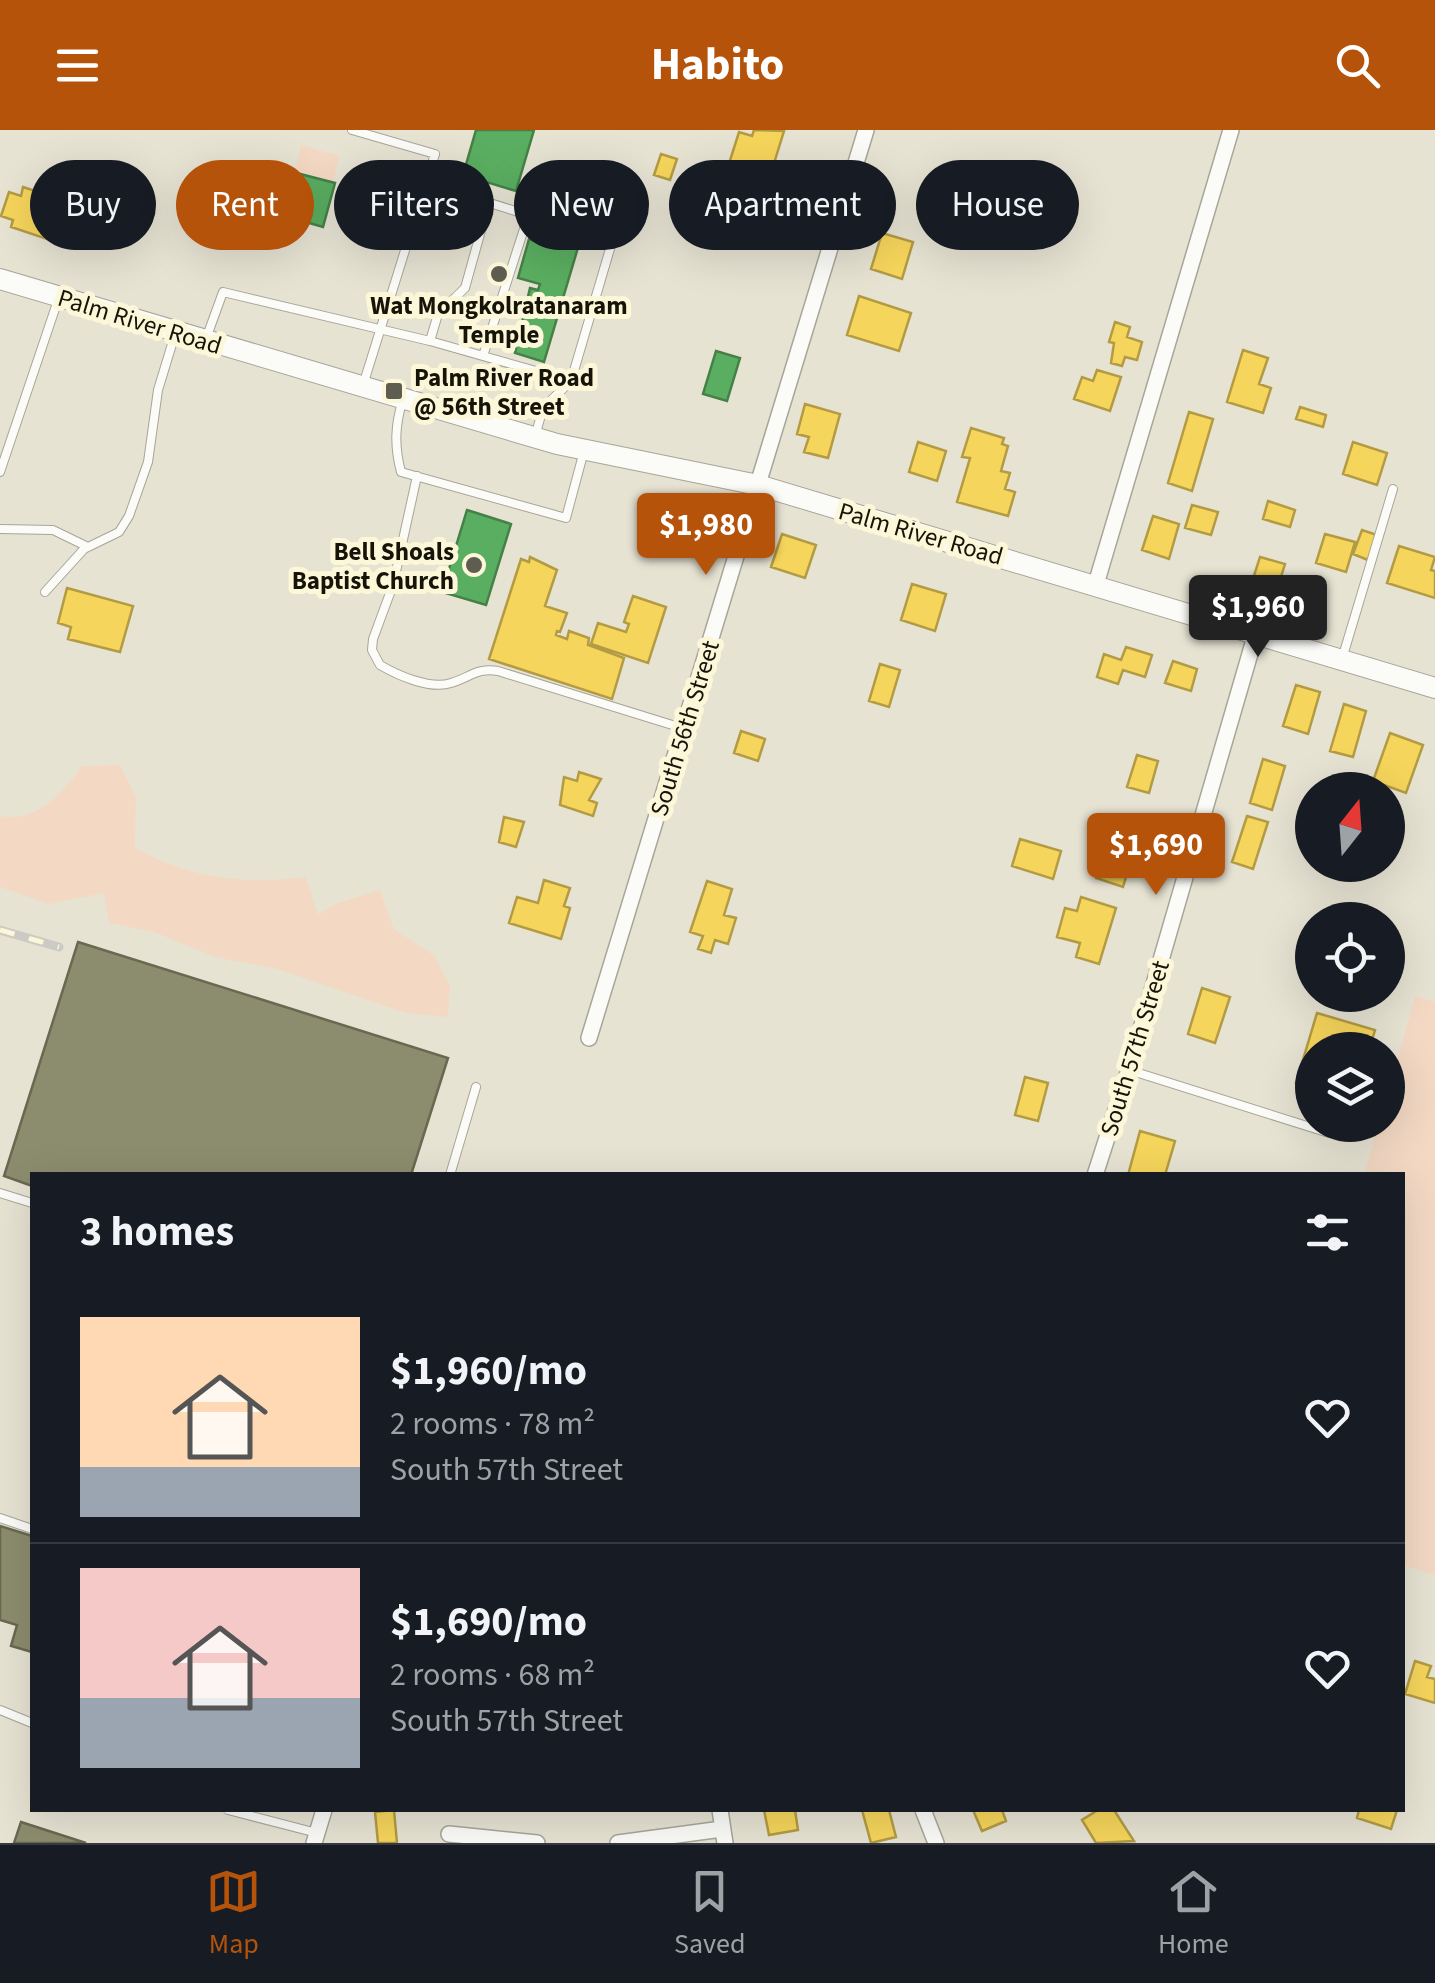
<!DOCTYPE html>
<html lang="en">
<head>
<meta charset="utf-8">
<style>
	body { margin:0; font-family:"Source Sans 3",sans-serif; background:#20242c; color:#f1f3f6; height:100vh; display:flex; flex-direction:column; font-size:38px; white-space:nowrap }
	* { box-sizing:border-box; margin:0 }
	p { font-size:32px; color:#9ea1a6 }
	.icon { flex:none; width:55px; height:55px; fill:none; stroke:currentColor; stroke-width:2; stroke-linecap:round; stroke-linejoin:round }
	.map { position:relative; flex:1; overflow:hidden }
	.sheet { position:absolute; left:30px; top:1042px; width:1375px; height:640px; display:flex; flex-direction:column; background:#171b24; border-radius:0px; box-shadow:0 10px 40px #0002 }
	.sheet>* { flex:none }
	.hud { position:absolute; left:30px; top:30px; width:1375px; height:90px; display:flex; gap:20px }
	.needle { width:65px; rotate:17deg }
	.tools { position:absolute; left:1295px; top:642px; display:grid; gap:20px }
	.tools a { display:grid; place-items:center; width:110px; height:110px; border-radius:50%; background:#171b24; box-shadow:0 10px 40px #0002; font-size:50px }
	.price { position:absolute; translate:-50% -85px; padding:0 22px; border-radius:10px; background:#b45309; color:#fff; font-size:32px; line-height:65px; filter:drop-shadow(0 2px 5px #0008) }
	.price::after { content:''; position:absolute; left:50%; top:60px; width:30px; height:22px; margin-left:-15px; background:inherit; clip-path:polygon(0 0,100% 0,50% 100%) }
	.price.on { background:#222; color:#fff }
	ul { padding:0; list-style:none }
	li { display:flex; align-items:center; gap:30px; height:250px; padding:0 50px }
	li+li { border-top:2px solid #363941 }
	li span { display:grid; place-items:center; flex:none; width:280px; height:200px; border-radius:0px; color:#555 }
	li>.icon { margin-inline-start:auto }
	span .icon { width:120px; height:120px; fill:#fffc; stroke-width:1 }
	li b { font-size:42px }
	h2 { display:flex; justify-content:space-between; align-items:center; height:120px; padding:0 50px; font-size:42px }
	.pill { padding:0 35px; border-radius:45px; background:#171b24; box-shadow:0 10px 40px #0002; font-size:35px; line-height:90px }
	.pill.on { background:#b45309; color:#fff }
	header { display:flex; justify-content:space-between; align-items:center; height:130px; padding:0 50px; background:#b45309; color:#fff; font-size:45px; font-weight:700 }
	.dock { display:flex; justify-content:space-around; align-items:center; height:140px; border-top:2px solid #363941; background:#171b24; font-size:28px; color:#9ea1a6 }
	.dock a { display:grid; justify-items:center; gap:5px }
	.dock .on { color:#b45309 }
	.map>svg:first-child { display:block }
	.green { fill:#f3d9c4 }
	.homes { fill:#f6d55c; stroke:#b39b43; stroke-width:2.5 }
	.public { fill:#5aae61; stroke:#468047; stroke-width:2.5 }
	.industry { fill:#8c8c6e; stroke:#696850; stroke-width:2.5 }
	.lines { fill:none; stroke-linecap:round; stroke-linejoin:round }
	.service-casing { stroke:#a8a599; stroke-width:10 }
	.minor-casing { stroke:#a8a599; stroke-width:18 }
	.tertiary-casing { stroke:#a8a599; stroke-width:22 }
	.service { stroke:#fbfbf8; stroke-width:8 }
	.minor { stroke:#fbfbf8; stroke-width:15 }
	.tertiary { stroke:#fbfbf8; stroke-width:20 }
	.rail-casing { stroke:#cbcac5; stroke-width:9 }
	.rail { stroke:#fcf7d8; stroke-width:5; stroke-dasharray:15; stroke-linecap:butt }
	.poi-dot { fill:#5f5c50; stroke:#fcf7d8; stroke-width:4 }
	.labels { text-anchor:middle; stroke-width:10; stroke-linejoin:round; paint-order:stroke }
	.poi-label { font-size:25px; font-weight:bold; fill:#161409; stroke:#fcf7d8 }
	.street-label { font-size:25px; fill:#161409; stroke:#fcf7d8 }
</style>
</head>
<body>
<header><svg class="icon" aria-label="menu" viewBox="0 0 24 24"><path d="M4 6h16M4 12h16M4 18h16"/></svg>Habito<svg class="icon" aria-label="search" viewBox="0 0 24 24"><circle cx="10" cy="10" r="6"/><path d="M15 15l6 6"/></svg></header>
<div class="map">
<svg width="1435" height="1713" viewBox="0 0 1435 1713">
	<rect width="100%" height="100%" fill="#e7e3d3"/>
	<path class="green" d="M301 15 340 26 333 51 295 40Z
		M120 635 136 667 135 718C190 748 244 755 306 747L318 785 335 774 380 760 394 799 435 826 450 857 448 887 406 883 277 839 215 827 154 802 109 793 104 763 49 774 0 757V686C37 693 63 663 82 636Z
		M1415 866 1435 872V1445L1403 1435 1402 1045H1364L1378 995H1388V963Z"/>
	<path class="homes" d="M754 0 784 1 767 56 726 43 739 2 752 6Z
		M661 24 677 29 670 50 654 45Z
		M23 57 63 70 50 110 11 97 13 90 1 86 9 62 21 66Z
		M882 103 913 112 902 149 871 139Z
		M859 166 911 183 899 221 847 205Z
		M1115 192 1130 197 1127 207 1142 212 1137 230 1125 227 1122 236 1111 233 1114 213 1109 212Z
		M1243 220 1268 228 1259 254 1271 258 1263 283 1227 272Z
		M1097 240 1121 247 1110 281 1074 269 1082 247 1093 251Z
		M805 274 840 284 828 328 804 322 809 307 797 304Z
		M1300 277 1326 285 1323 297 1296 289Z
		M1189 282 1213 289 1192 361 1168 353Z
		M971 298 1004 308 1002 314 1008 316 1001 341 1010 343 1005 359 1015 362 1008 386 957 372 970 328 962 327Z
		M918 312 946 321 937 351 909 342Z
		M1353 312 1387 323 1377 355 1343 344Z
		M1268 371 1295 380 1290 397 1263 389Z
		M1192 375 1218 382 1211 405 1185 398Z
		M1153 386 1179 394 1169 429 1142 420Z
		M1362 400 1377 405 1368 430 1353 424Z
		M782 404 816 415 805 448 771 437Z
		M1325 404 1355 412 1346 442 1316 433Z
		M1399 416 1435 427 1431 440 1435 441V468L1387 453Z
		M530 427 557 440 545 476 567 483 560 502 557 501 556 505 567 509 569 501 589 508 588 515 624 528 612 569 489 529 521 429 529 432Z
		M1260 427 1285 434 1274 469 1249 461Z
		M912 454 946 464 935 501 901 490Z
		M67 458 133 476 120 522 68 509 71 497 58 493Z
		M633 466 666 477 648 533 591 514 598 493 626 502 629 494 624 492Z
		M1126 517 1152 525 1145 547 1123 540 1118 554 1097 547 1104 524 1121 530Z
		M1173 531 1197 539 1191 561 1165 553Z
		M880 534 900 540 889 577 869 571Z
		M1296 555 1320 562 1308 604 1283 596Z
		M1344 574 1366 581 1353 627 1330 621Z
		M741 601 765 609 758 631 734 623Z
		M1390 603 1423 615 1406 663 1373 651Z
		M1137 625 1158 631 1149 663 1127 657Z
		M1263 629 1285 636 1272 680 1250 673Z
		M579 642 601 649 589 670 597 673 593 686 560 675 564 647 577 651Z
		M1115 685 1142 694 1123 757 1096 748Z
		M1247 686 1268 692 1253 739 1232 732Z
		M504 687 524 692 516 717 499 712Z
		M1020 709 1061 721 1053 749 1012 736Z
		M544 750 570 758 564 776 570 778 561 809 509 793 517 767 538 773Z
		M707 751 732 759 724 785 736 788 728 814 715 810 711 823 698 819 703 806 690 802Z
		M1081 767 1116 778 1099 834 1076 827 1080 813 1057 807 1065 778 1077 781Z
		M1202 858 1230 867 1215 913 1188 904Z
		M1317 883 1375 900 1369 920H1312V957L1296 953Z
		M1025 947 1048 953 1038 991 1015 985Z
		M1140 1001 1175 1011 1165 1045H1128Z
		M1415 1531 1431 1536 1427 1547 1435 1549V1573L1405 1564Z
		M394 1680 397 1713H378L375 1682Z
		M764 1680H795L798 1700 769 1705Z
		M862 1680H889L896 1707 871 1713Z
		M973 1680H1002L1006 1691 982 1701Z
		M1098 1680H1114L1134 1711 1096 1713 1082 1690Z
		M1359 1680H1397L1391 1699 1357 1688Z"/>
	<path class="public" d="M476 0H534L516 61 463 45Z
		M281 39 335 53 323 97 270 82 274 68 260 64 264 50 277 53Z
		M570 89 585 94 544 232 515 223 530 158 538 160 540 154 518 148 529 109 552 117 554 110 547 108 552 91 567 96Z
		M716 221 740 228 727 271 703 264Z
		M467 380 511 394 486 475 442 462Z"/>
	<path class="industry" d="M78 812 448 928 411 1045H32V1056L4 1046Z
		M0 1396 32 1406V1522L11 1516 17 1495 0 1490Z
		M21 1692 86 1713H14Z"/>
	<g class="lines">
		<g class="service-casing">
			<path id="service" d="M352 0 435 24 364 252
				M426 53 528 85
				M207 206 223 162 430 211 571 251
				M430 211 438 184 465 158 489 72
				M483 226 533 71 617 95 571 251 543 278 536 303
				M403 269C395 295 394 315 401 342L566 388 584 321
				M0 342 59 167
				M417 346 393 455 373 509 372 520 380 535C397 545 430 560 451 553 469 548 478 537 498 541L682 598
				M0 399 53 400 88 417
				M45 462 84 419 119 402 129 386 148 332 158 260 176 201
				M1342 529 1393 359
				M1129 940 1329 1003
				M450 1045 476 957
				M0 1063 32 1073
				M0 1388 32 1399
				M0 1580 32 1593
				M228 1680 317 1703"/>
		</g>
		<g class="minor-casing">
			<path id="minor" d="M1096 454 1231 0
				M589 908 866 0
				M1095 1045 1129 940 1256 503
				M720 1680 725 1713
				M923 1680 936 1713
				M449 1704 537 1713
				M314 1713 324 1680
				M618 1713 722 1699"/>
		</g>
		<g class="tertiary-casing">
			<path id="tertiary" d="M0 149 557 314 758 355 1435 558"/>
		</g>
		<use href="#service" class="service"/>
		<use href="#minor" class="minor"/>
		<use href="#tertiary" class="tertiary"/>
		<g class="rail-casing">
			<path id="rail" d="M0 800 59 817"/>
		</g>
		<use href="#rail" class="rail"/>
	</g>
	<g class="poi-dot">
		<circle cx="499" cy="144" r="10"/>
		<rect x="384" y="251" width="20" height="20" rx="5"/>
		<circle cx="474" cy="435" r="10"/>
	</g>
	<g class="labels">
		<g class="poi-label">
			<text x="499" y="184">Wat Mongkolratanaram<tspan x="499" dy="29">Temple</tspan></text>
			<text x="414" y="256" text-anchor="start">Palm River Road<tspan x="414" dy="29">@ 56th Street</tspan></text>
			<text x="454" y="430" text-anchor="end">Bell Shoals<tspan x="454" dy="29">Baptist Church</tspan></text>
		</g>
		<g class="street-label">
			<text transform="translate(140 191) rotate(17)" y="9">Palm River Road</text>
			<text transform="translate(921 403) rotate(16)" y="9">Palm River Road</text>
			<text transform="translate(684 598) rotate(-73)" y="9">South 56th Street</text>
			<text transform="translate(1134 918) rotate(-73)" y="9">South 57th Street</text>
		</g>
	</g>
</svg>
<div class="tools">
<a><svg class="needle" viewBox="-14 -14 28 28"><path d="M0-13l5 13h-10z" fill="#e53935"/><path d="M0 13l5-13h-10z" fill="#9ea1a6"/></svg></a>
<a><svg class="icon" aria-label="locate" viewBox="0 0 24 24"><circle cx="12" cy="12" r="6"/><path d="M12 2v4M12 18v4M2 12h4M18 12h4"/></svg></a>
<a><svg class="icon" aria-label="layers" viewBox="0 0 24 24"><path d="M12 4l9 5-9 5-9-5zM3 14l9 5 9-5"/></svg></a>
</div>
<b class="price" style="left:706px;top:448px">$1,980</b>
<b class="price on" style="left:1258px;top:530px">$1,960</b>
<b class="price" style="left:1156px;top:768px">$1,690</b>
<div class="hud">
<a class="pill">Buy</a>
<a class="pill on">Rent</a>
<a class="pill">Filters</a>
<a class="pill">New</a>
<a class="pill">Apartment</a>
<a class="pill">House</a>
</div>
<section class="sheet">
<h2>3 homes<svg class="icon" aria-label="filters" viewBox="0 0 24 24"><path d="M4 7h16M4 17h16"/><circle cx="9" cy="7" r="2"/><circle cx="15" cy="17" r="2"/></svg></h2>
<ul>
<li><span style="background:linear-gradient(#ffd9b3 75%,#9aa5b1 0)"><svg class="icon" aria-label="home" viewBox="0 0 24 24"><path d="M3 11l9-7 9 7M6 9v11h12V9"/></svg></span><div><b>$1,960/mo</b><p>2 rooms · 78 m²</p><p>South 57th Street</p></div><svg class="icon" aria-label="heart" viewBox="0 0 24 24"><path d="M12 20l-8-8c-3-5 5-10 8-4 3-6 11-1 8 4z"/></svg></li>
<li><span style="background:linear-gradient(#f6c9c9 65%,#9aa5b1 0)"><svg class="icon" aria-label="home" viewBox="0 0 24 24"><path d="M3 11l9-7 9 7M6 9v11h12V9"/></svg></span><div><b>$1,690/mo</b><p>2 rooms · 68 m²</p><p>South 57th Street</p></div><svg class="icon" aria-label="heart" viewBox="0 0 24 24"><path d="M12 20l-8-8c-3-5 5-10 8-4 3-6 11-1 8 4z"/></svg></li>
</ul>
</section>
</div>
<nav class="dock">
<a class="on"><svg class="icon" aria-label="map" viewBox="0 0 24 24"><path d="M3 6l6-2 6 2 6-2v14l-6 2-6-2-6 2zM9 4v14M15 6v14"/></svg>Map</a>
<a><svg class="icon" aria-label="saved" viewBox="0 0 24 24"><path d="M7 4h10v16l-5-4-5 4z"/></svg>Saved</a>
<a><svg class="icon" aria-label="home" viewBox="0 0 24 24"><path d="M3 11l9-7 9 7M6 9v11h12V9"/></svg>Home</a>
</nav>
</body>
</html>
